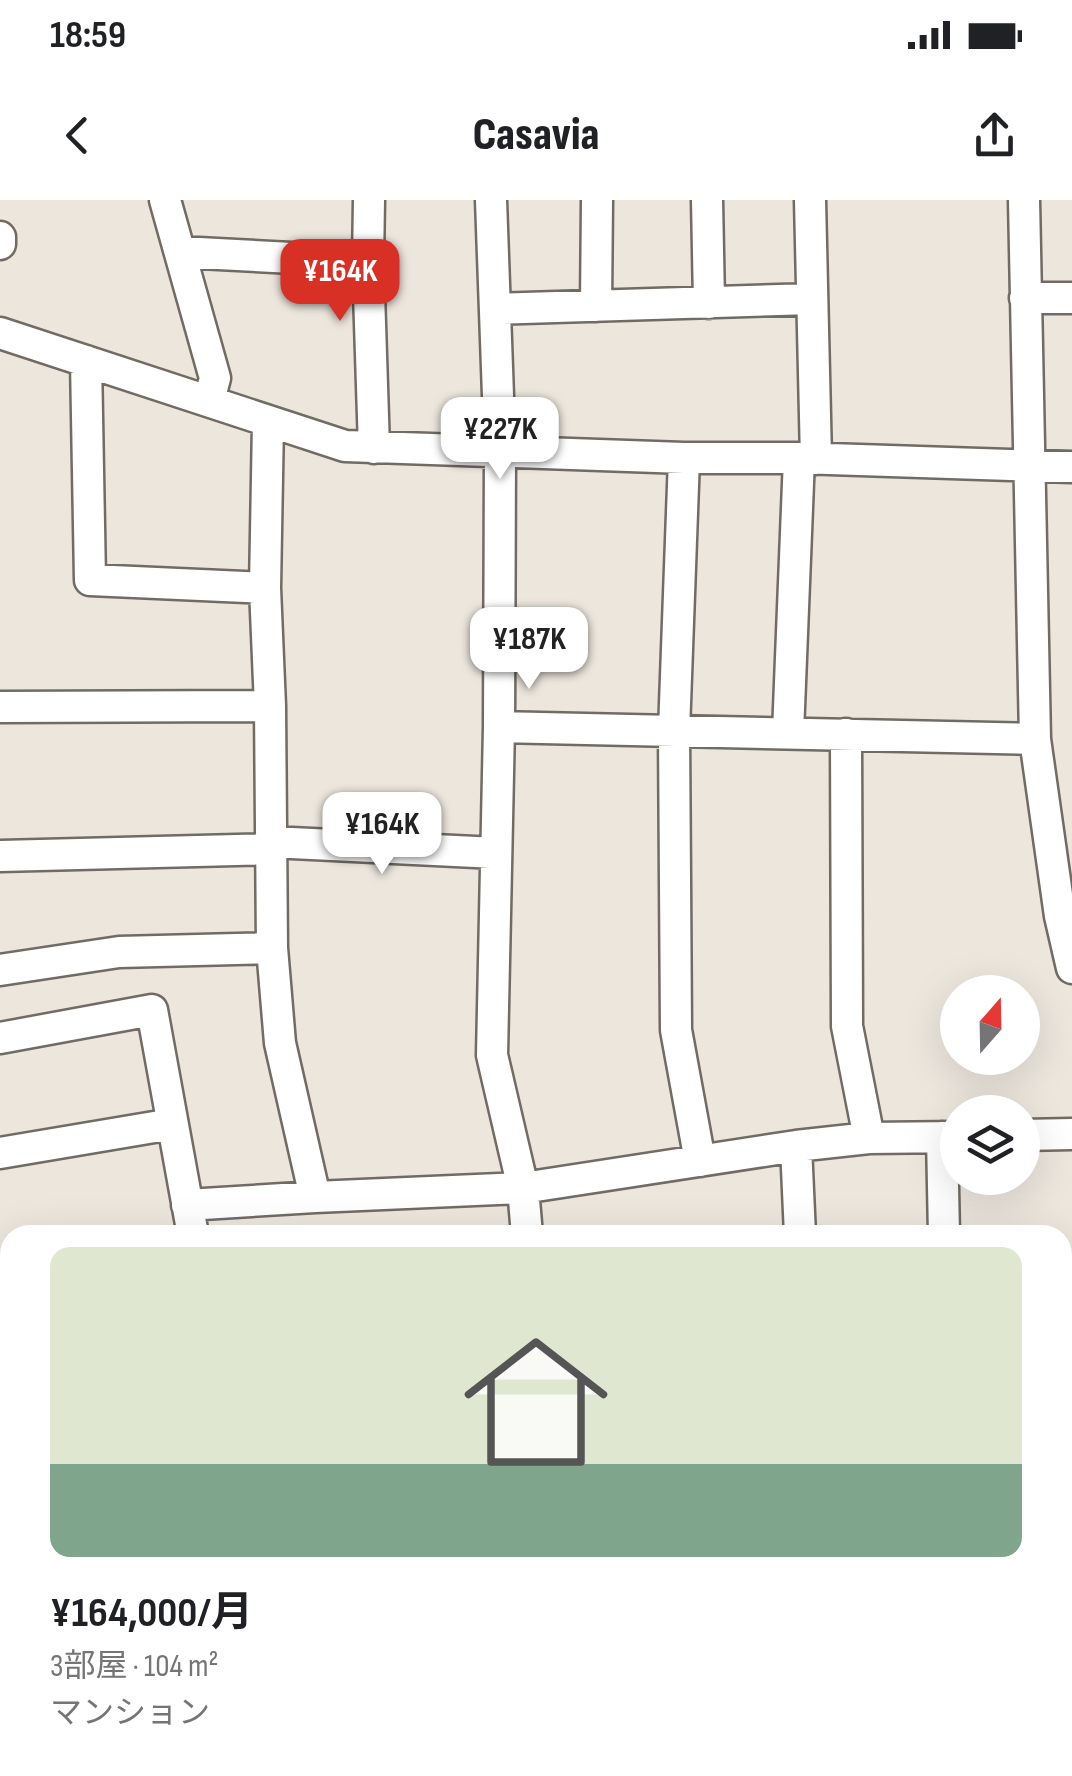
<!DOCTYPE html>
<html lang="ja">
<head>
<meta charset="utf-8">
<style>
	body { margin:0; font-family:"Sofia Sans Condensed","Noto Sans JP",sans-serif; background:#f6f6f6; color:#202124; height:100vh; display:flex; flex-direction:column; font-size:38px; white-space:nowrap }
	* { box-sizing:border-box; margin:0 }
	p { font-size:32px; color:#757577 }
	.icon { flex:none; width:55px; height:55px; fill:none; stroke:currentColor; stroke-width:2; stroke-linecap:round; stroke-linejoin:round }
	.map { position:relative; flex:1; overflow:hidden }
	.drawer { position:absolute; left:0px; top:1025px; width:1072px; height:552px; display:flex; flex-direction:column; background:#fff; border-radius:30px 30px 0 0; box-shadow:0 10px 40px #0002 }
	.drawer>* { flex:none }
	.needle { width:65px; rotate:20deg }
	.tools { position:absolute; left:940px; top:775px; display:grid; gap:20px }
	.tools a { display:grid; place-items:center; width:100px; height:100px; border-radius:50%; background:#fff; box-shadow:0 10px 40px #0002; font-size:50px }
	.price { position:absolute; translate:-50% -85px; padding:0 22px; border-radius:20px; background:#fff; color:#222; font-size:32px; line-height:65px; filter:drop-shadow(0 2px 5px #0008) }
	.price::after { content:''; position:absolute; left:50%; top:60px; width:30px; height:22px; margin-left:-15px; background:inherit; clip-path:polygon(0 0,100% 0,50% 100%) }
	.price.selected { background:#d93025; color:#fff }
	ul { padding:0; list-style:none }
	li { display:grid; align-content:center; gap:20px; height:530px; padding:0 50px }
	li+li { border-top:2px solid #e0e0e0 }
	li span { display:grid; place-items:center; height:310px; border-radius:20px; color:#555 }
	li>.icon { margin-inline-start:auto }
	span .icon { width:180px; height:180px; fill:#fffc; stroke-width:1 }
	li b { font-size:42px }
	.status { display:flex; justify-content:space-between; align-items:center; height:70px; padding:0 50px; background:#fff; direction:ltr }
	.status svg { height:28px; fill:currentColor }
	header { display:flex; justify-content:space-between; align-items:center; height:130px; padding:0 50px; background:#fff; font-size:45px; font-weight:800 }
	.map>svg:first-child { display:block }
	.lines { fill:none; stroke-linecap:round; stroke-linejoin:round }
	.minor-casing { stroke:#716b64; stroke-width:35 }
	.path { stroke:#95908a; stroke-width:5; stroke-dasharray:8 8; stroke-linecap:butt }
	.minor { stroke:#fff; stroke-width:30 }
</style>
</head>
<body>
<div class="status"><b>18:59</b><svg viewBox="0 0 49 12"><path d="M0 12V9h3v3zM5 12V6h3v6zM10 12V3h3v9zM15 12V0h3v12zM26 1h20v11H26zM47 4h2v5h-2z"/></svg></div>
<header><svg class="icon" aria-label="back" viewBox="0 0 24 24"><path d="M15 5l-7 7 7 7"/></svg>Casavia<svg class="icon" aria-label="share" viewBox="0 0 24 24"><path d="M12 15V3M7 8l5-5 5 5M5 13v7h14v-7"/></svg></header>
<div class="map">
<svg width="1072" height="1576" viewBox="0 0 1072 1576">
	<rect width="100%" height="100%" fill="#ece6dd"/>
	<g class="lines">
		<g class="minor-casing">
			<path id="minor" d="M165 0 215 178 209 201
				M369 0 368 62 374 248
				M491 0 500 252 499 527 492 855 523 988 527 1035
				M707 0 709 103
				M810 0 816 259
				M1024 0 1035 539 1060 716 1072 768
				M0 37V44
				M180 52 368 62
				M1025 98H1072
				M596 106 597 0
				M495 109 812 99
				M0 133 345 246 684 258H799L1072 267
				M86 161 90 380 265 388
				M268 222 265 388 270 506 272 748 280 843 315 997
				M684 258 674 531 676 830 700 961
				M0 507 270 506
				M499 527 1035 539
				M788 533 799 258
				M846 534 847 826 869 938
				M271 642 496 653
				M0 656 271 649
				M0 770 119 752 272 748
				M0 838 152 810 193 1035
				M1022 935 1072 934
				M942 937 944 1035
				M796 946 800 1035
				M0 953 172 924
				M187 1005 315 997 523 988 796 946 869 938 958 937
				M1062 1139 1072 1138
				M0 1222 1 1240
				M1062 1326 1072 1324
				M1062 1392 1072 1390
				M0 1436H10
				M1062 1509 1072 1515
				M63 1568 64 1576
				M183 1568 184 1576
				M301 1568 302 1576
				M493 1576V1568
				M607 1576V1568
				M719 1576 720 1568"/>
		</g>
		<path class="path" d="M3 1576 35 1569"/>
		<use href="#minor" class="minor"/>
	</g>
</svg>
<div class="tools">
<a><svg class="needle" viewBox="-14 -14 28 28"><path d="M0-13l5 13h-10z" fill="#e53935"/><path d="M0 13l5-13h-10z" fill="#757577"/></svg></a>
<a><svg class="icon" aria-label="layers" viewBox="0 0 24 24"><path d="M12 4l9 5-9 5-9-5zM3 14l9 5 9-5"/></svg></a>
</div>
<b class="price selected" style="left:340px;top:124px">¥164K</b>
<b class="price" style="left:500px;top:282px">¥227K</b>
<b class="price" style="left:529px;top:492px">¥187K</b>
<b class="price" style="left:382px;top:677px">¥164K</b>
<section class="drawer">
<ul>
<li><span style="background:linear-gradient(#dfe7d0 70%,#7fa58c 0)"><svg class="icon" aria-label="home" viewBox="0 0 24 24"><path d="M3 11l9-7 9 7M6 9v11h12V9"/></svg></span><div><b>¥164,000/月</b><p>3部屋 · 104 m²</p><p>マンション</p></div></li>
</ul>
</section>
</div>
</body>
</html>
